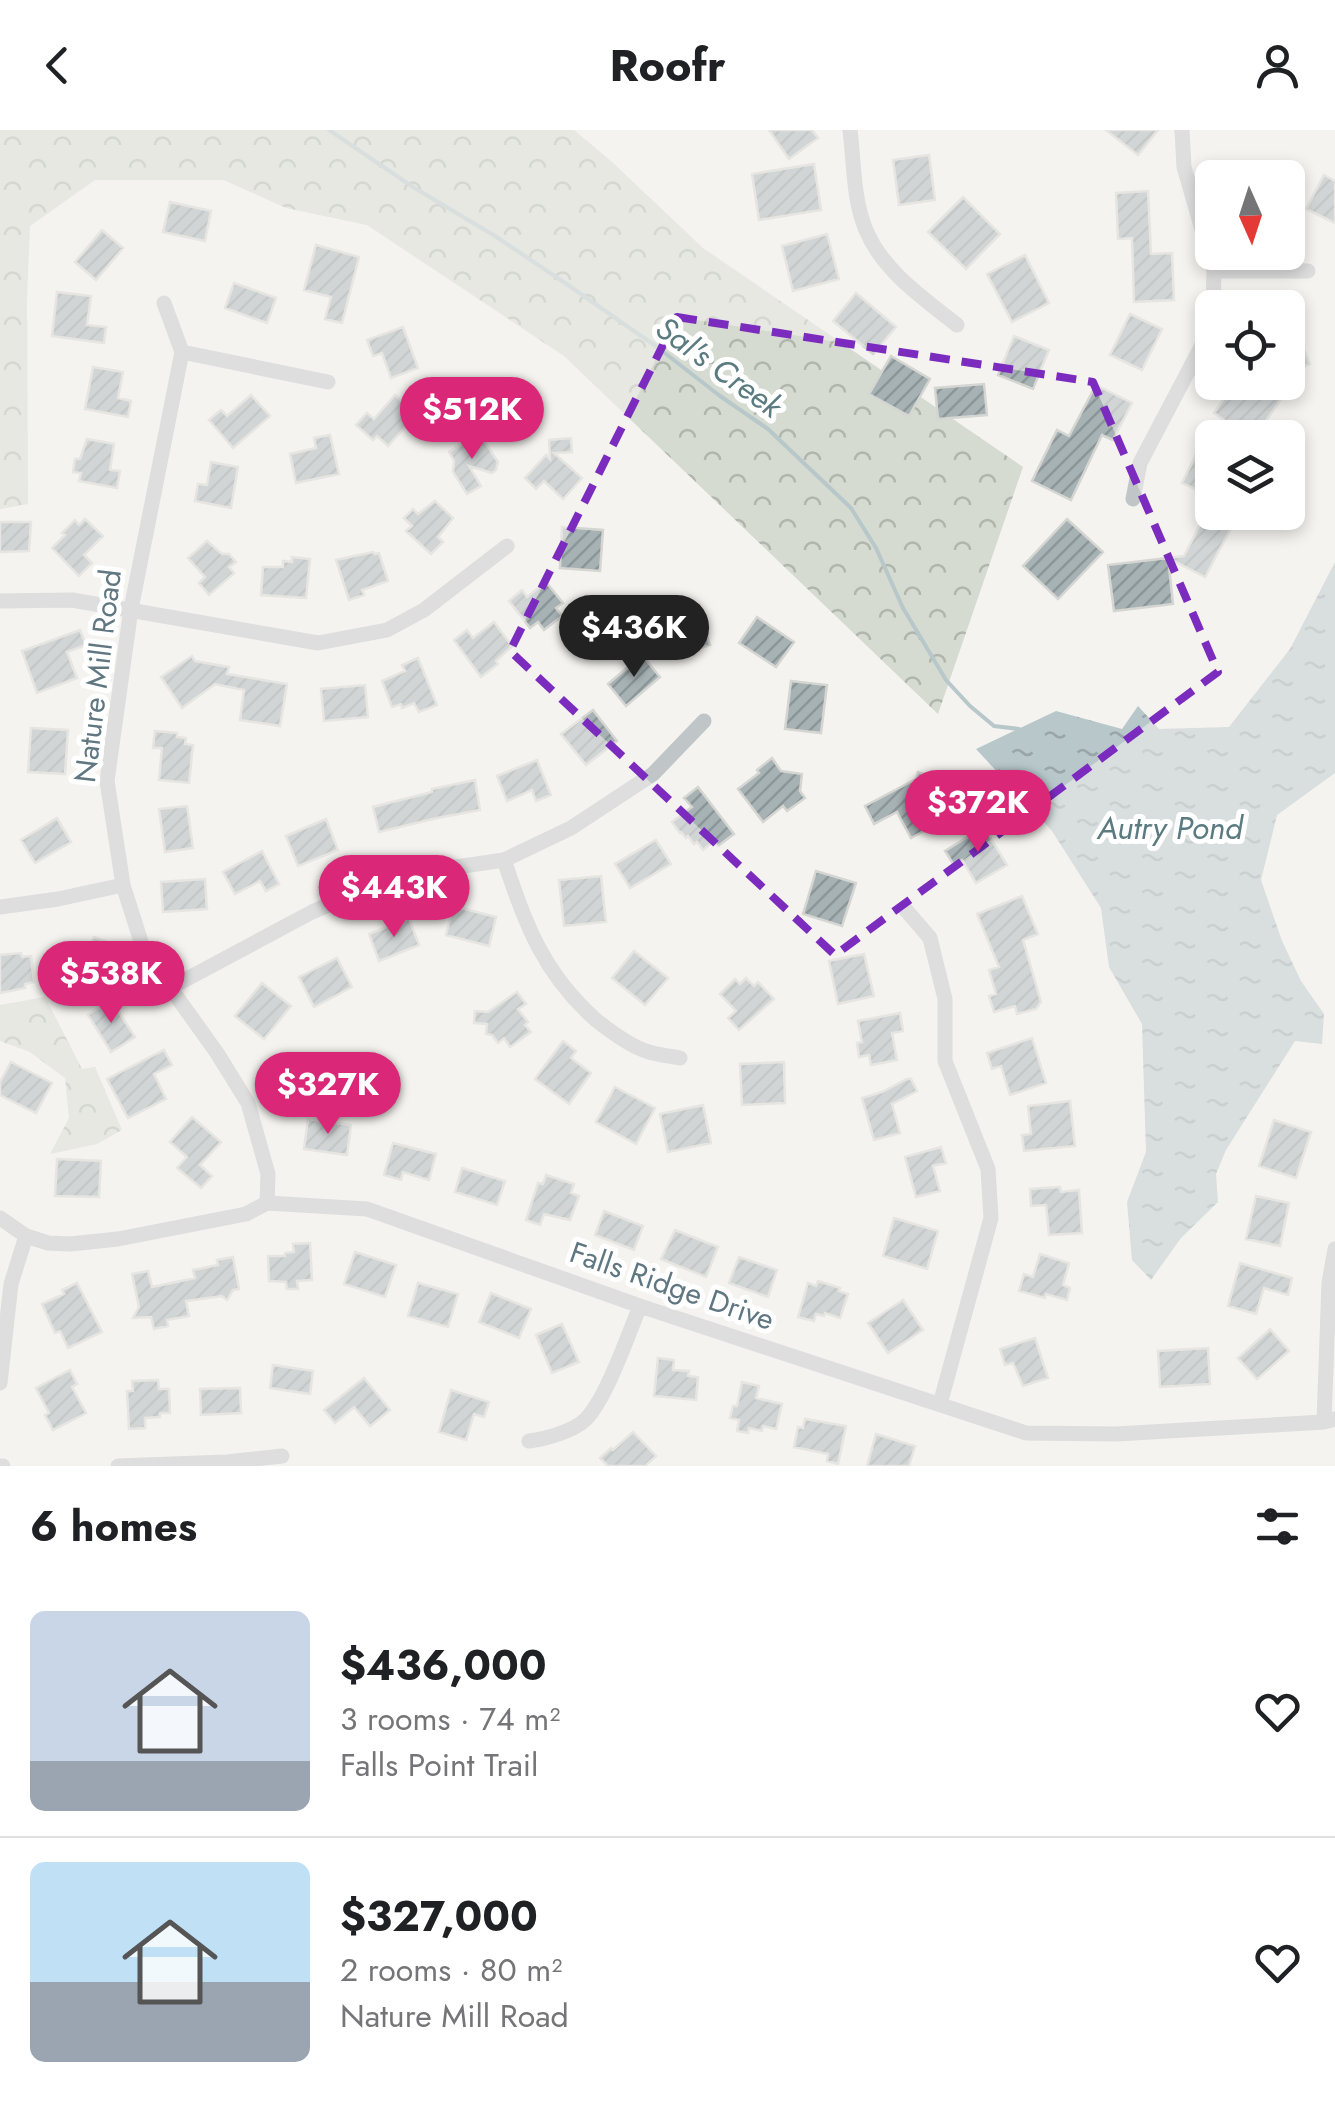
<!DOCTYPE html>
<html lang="en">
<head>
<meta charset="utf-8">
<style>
	body { margin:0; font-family:Jost,sans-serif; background:#f6f6f6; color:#202124; height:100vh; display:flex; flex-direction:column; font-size:38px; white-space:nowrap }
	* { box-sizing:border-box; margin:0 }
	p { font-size:32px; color:#757577 }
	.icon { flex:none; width:55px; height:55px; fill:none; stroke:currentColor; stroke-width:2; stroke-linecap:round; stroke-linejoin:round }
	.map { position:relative; height:1336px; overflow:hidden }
	.details { display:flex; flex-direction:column; background:#fff; flex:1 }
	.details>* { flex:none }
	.needle { width:65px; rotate:177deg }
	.buttons { position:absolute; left:1195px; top:30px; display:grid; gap:20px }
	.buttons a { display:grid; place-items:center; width:110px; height:110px; border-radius:15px; background:#fff; box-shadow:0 5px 15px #0003; font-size:50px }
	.price { position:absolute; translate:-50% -85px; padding:0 22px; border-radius:35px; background:#db2777; color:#fff; font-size:32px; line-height:65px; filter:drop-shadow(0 2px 5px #0008) }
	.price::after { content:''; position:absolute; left:50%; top:60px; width:30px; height:22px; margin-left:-15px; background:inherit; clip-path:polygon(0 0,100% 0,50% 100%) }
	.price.active { background:#222; color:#fff }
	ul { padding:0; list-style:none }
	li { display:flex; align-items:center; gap:30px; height:250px; padding:0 30px }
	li+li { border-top:2px solid #e0e0e0 }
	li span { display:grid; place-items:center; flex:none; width:280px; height:200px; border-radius:15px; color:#555 }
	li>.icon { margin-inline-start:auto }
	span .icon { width:120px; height:120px; fill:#fffc; stroke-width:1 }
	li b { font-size:42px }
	h2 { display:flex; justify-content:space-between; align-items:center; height:120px; padding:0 30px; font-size:42px }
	header { display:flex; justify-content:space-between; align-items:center; height:130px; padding:0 30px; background:#fff; font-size:45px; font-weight:700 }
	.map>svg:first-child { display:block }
	.forest { fill:url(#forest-crowns) }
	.water { fill:url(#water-ripples) }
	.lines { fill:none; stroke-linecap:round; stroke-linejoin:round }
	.stream { stroke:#b7c7ca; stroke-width:4 }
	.building { fill:url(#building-hatch); stroke:#d5d5d2; stroke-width:2.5 }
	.minor { stroke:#c0c5c7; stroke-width:15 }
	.marked { fill:none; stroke:#7b2cbf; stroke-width:8; stroke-dasharray:20 12; stroke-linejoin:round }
	.labels { text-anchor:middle; stroke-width:10; stroke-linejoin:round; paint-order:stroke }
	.street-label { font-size:30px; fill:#607782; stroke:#fff }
	.water-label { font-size:32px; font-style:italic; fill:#5b7b80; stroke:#fff }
</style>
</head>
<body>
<header><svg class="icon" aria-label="back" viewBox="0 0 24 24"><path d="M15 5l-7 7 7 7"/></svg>Roofr<svg class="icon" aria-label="person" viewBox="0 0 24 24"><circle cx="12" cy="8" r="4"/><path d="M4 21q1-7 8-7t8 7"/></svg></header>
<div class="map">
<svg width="1335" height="1336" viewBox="0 0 1335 1336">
	<defs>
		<pattern id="forest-crowns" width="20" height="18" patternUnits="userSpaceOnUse" patternTransform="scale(2.5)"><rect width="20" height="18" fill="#d5dbd0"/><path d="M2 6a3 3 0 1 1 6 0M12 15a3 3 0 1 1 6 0" fill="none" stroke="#b0b6ae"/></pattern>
		<pattern id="water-ripples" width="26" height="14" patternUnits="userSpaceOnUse" patternTransform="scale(2.5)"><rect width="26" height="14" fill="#b7c7ca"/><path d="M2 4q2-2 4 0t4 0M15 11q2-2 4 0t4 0" fill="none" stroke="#98a6a9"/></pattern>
		<pattern id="building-hatch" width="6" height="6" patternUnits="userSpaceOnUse" patternTransform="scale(2.5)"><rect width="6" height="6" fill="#a7b2b5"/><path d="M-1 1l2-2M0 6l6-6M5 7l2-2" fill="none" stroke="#8b9699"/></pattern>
	</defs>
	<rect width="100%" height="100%" fill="#f4f3ef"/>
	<path class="forest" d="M0 0H574L612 32 703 118 1023 337 938 584 564 226 367 95 286 78 224 50H95L30 96 27 167 28 374 0 379Z
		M45 867 82 939 95 937 122 1000 97 1014 50 1024 69 988 65 948 30 922 0 911V875Z"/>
	<path class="water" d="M1335 432V643L1277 685 1261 750 1282 811 1301 851 1324 884 1322 914 1295 911 1226 1020 1216 1044 1218 1072 1181 1108 1151 1150 1132 1130 1127 1072 1146 1022 1142 894 1109 837 1101 778 1052 701 976 619 1056 581 1122 599 1138 576 1159 599 1229 597 1290 519Z"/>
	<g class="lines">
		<path class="stream" d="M329 0 413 57 495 106 568 155 657 217 720 266 768 299 851 378 876 418 903 478 946 550 970 576 994 596
			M994 596 1019 599"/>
	</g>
	<path class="building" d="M769 0H812L818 8 789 29Z
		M1106 0H1158L1138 25Z
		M929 25 935 70 899 75 893 30Z
		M814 34 821 80 759 90 752 44Z
		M1324 45 1335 51V93L1306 79Z
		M1148 61 1151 124 1172 123 1174 170 1134 172 1132 108 1118 109 1116 63Z
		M963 67 1000 104 966 139 928 102Z
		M170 72 211 81 205 111 163 102Z
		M102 100 123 118 96 150 75 132Z
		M827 104 839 149 793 161 782 116Z
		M316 115 359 127 342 193 325 189 331 167 304 160Z
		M1025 125 1049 173 1012 192 987 144Z
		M234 153 276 168 267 193 225 178Z
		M57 162 91 166 87 195 106 197 104 213 52 206Z
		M856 163 896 197 873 224 833 191Z
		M1288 182 1310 234 1288 244Z
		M1130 184 1162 199 1142 240 1110 225Z
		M403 197 418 238 391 248 382 223 373 226 367 210Z
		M1014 206 1049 220 1033 259 998 245Z
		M891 226 930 249 909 286 869 264Z
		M93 237 123 242 118 268 131 271 128 287 85 279Z
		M1235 252H1264L1281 264V269L1254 308H1250L1214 283Z
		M984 254 987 285 938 289 935 258Z
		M1096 255 1132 273 1113 310 1102 305 1071 370 1032 351 1057 300 1069 306Z
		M251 265 270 286 233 318 209 290 221 280 227 286Z
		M395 265 417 284 388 316 377 306 373 310 356 295 367 283 374 289Z
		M479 303 498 332 496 340 492 343 469 336 481 356 467 364 453 342 454 331 449 322Z
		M330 305 339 344 296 353 290 324 316 318 314 308Z
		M571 308 572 322 554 323 582 348 563 369 544 351 536 359 525 348 546 325 550 329 549 310Z
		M1204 308 1212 312V367L1182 353Z
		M87 309 114 314 110 340 120 341 117 358 79 351 81 343 73 342 75 329H80Z
		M211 332 238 337 231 378 195 371 198 354 207 355Z
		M435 371 453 388 438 407 443 412 431 424 406 401 412 396 404 388 413 379 418 384Z
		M1212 371V390L1230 400 1205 447 1168 428 1173 474 1114 481 1108 435 1184 426Z
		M85 389 103 406 84 425 92 433 79 446 52 418 65 405 62 403 75 390 79 395Z
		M1067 389 1103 422 1058 469 1023 436Z
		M0 392H31L29 421 0 422Z
		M562 397 603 400 600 441 560 438Z
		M207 411 222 424H229L236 432 229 437 234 443 209 465 199 453 205 447 188 428Z
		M373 422 375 424 379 423 388 451 362 460 364 465 349 470 336 430Z
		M292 427 310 429 306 468 261 465 263 437H283V431L292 432Z
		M546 452 563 473 556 478 562 486 544 500 538 492 530 498 509 471 522 460 527 467Z
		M698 478 710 515 694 520 692 512 662 522 652 493Z
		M757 487 794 512 776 537 739 513Z
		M494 492 512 516 496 531 498 534 481 547 454 510 467 500 473 508Z
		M80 500 86 515 67 522 77 548 37 563 22 521Z
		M642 525 660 547 626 576 608 554Z
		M192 526 195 531 229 537 227 544 287 554 280 596 240 590 244 560 215 554 182 578 161 547Z
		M418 528 437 575 419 582 414 573 402 578 401 574 392 577 382 551 405 541 402 535Z
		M791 551 827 555 821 603 785 599Z
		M365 555 368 587 324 591 321 559Z
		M593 580 617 611 586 635 561 604Z
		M31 598 68 600 65 644 28 642Z
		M155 601 177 603V607L186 608 185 614 193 615 189 653 159 650 162 618H153Z
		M772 628 781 641 802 644 800 661 805 668 787 681 783 676 763 692 738 659 759 643 757 640Z
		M537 630 551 665 536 671 532 660 507 671 497 646Z
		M918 642 933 647 930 655 941 676 953 670 959 682 911 708 897 682 874 694 865 676 916 649Z
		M475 650 480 680 437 688 379 702 373 677 432 662V659Z
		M698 657 734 704 718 716 714 711 703 720 697 712 694 714 688 706 686 708 681 702 680 703 672 692 692 677 684 668Z
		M187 676 193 718 165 722 159 679Z
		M57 688 71 712 35 733 21 710Z
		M326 689 338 720 298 736 286 706Z
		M984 697 1007 735 976 753 962 730 954 735 945 721Z
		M656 710 671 734 630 758 615 734Z
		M262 721 279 754 266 761 260 751 235 764 223 742Z
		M816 741 856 753 842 796 803 784Z
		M601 746 606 792 564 796 559 750Z
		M205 749 207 779 163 782 161 752Z
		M1022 766 1038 804 1023 810 1041 872 1036 879 1017 884 1015 876 994 882 989 866 996 864 989 840 999 837 977 784Z
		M453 776 496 787 489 816 446 805Z
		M409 788 419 815 379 831 369 804Z
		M94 807 109 813 99 837 95 864 50 859 54 825 84 829Z
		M634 821 668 848 645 875 612 848Z
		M21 823 22 827 31 826 34 852 25 854V858L0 863V825Z
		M864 824 874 866 838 874 829 831Z
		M337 828 352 857 314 877 299 847Z
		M746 848 754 856 758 852 774 869 739 900 728 888 736 881 720 864 735 849 740 854Z
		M262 853 291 876 264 909 235 886Z
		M517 862 526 874 518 879 528 892 525 895 531 902 510 917 504 908 498 913 492 905 486 904 487 894 474 893 475 881 488 882Z
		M111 870 135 907 111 922 88 885Z
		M900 883 903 901 892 903 897 930 871 935 869 925 859 927 857 913 862 912 858 891Z
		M1032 908 1046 953 1010 965 1001 936 992 939 987 923Z
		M563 911 576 921 571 928 591 943 569 974 535 949Z
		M164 920 172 935 154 944 166 969 128 988 107 949Z
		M11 932 52 953 36 983 0 965V952Z
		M784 932 785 973 742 975 740 934Z
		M907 949H911L917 961 892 974 900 1003 874 1010 862 968 882 962Z
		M615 957 655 978 636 1014 596 992Z
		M1070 971 1075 1016 1024 1021 1022 1005 1031 1004 1028 976Z
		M703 975 711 1013 668 1022 660 984Z
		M192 987 221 1012 200 1035 212 1046 201 1058 177 1038 187 1027 170 1012Z
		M308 989 351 995 347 1025 304 1019Z
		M1274 990 1311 1002 1296 1048 1259 1036Z
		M393 1013 436 1024 429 1050 403 1042 401 1050 384 1045Z
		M941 1017 946 1033 933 1036 940 1061 916 1067 905 1027Z
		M57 1029 101 1031 99 1067 55 1066Z
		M462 1038 505 1051 497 1075 455 1062Z
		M546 1045 574 1054 571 1063 579 1066 570 1090 544 1084 540 1095 526 1090 538 1053 543 1054Z
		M1060 1057 1061 1062 1079 1060 1082 1103 1049 1105 1046 1075 1031 1076 1030 1059Z
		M1256 1066 1289 1073 1280 1116 1246 1109Z
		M604 1081 643 1096 634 1120 595 1105Z
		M894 1088 938 1101 927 1139 883 1126Z
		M675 1100 718 1117 706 1147 661 1129Z
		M310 1113 312 1150 297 1151 298 1159H287L286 1152 269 1151 268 1126H285V1123L294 1122 293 1114Z
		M355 1122 396 1135 385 1167 344 1154Z
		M1040 1124 1069 1133 1063 1155 1070 1158 1067 1170 1046 1164 1045 1168 1019 1161 1024 1144 1033 1147Z
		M233 1127 239 1159 233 1160 227 1170 222 1166 186 1171 189 1186 167 1190 168 1196 154 1199 151 1187 133 1188 139 1177 132 1144 148 1141 152 1157 195 1148 193 1140 218 1135 217 1130Z
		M739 1127 777 1140 768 1167 729 1153Z
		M1240 1133 1292 1148 1288 1165 1264 1158 1256 1184 1228 1176Z
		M818 1151 840 1158 839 1161 848 1164 840 1188 825 1183 824 1186 816 1184 814 1191 798 1187 808 1153 816 1156Z
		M77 1153 102 1202 68 1218 60 1201 55 1203 42 1174 64 1164 62 1160Z
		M418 1153 458 1164 448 1197 408 1186Z
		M491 1163 531 1179 519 1208 479 1192Z
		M903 1170 923 1200 888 1223 868 1193Z
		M562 1194 579 1232 552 1243 536 1205Z
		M1270 1199 1289 1221 1257 1249 1238 1228Z
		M1035 1208 1048 1248 1023 1256 1013 1233 1005 1235 1000 1219Z
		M1208 1218 1210 1254 1160 1257 1158 1221Z
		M658 1228 674 1230 673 1240 689 1241 688 1246 698 1247 696 1270 654 1266Z
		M273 1235 313 1241 310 1264 270 1258Z
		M70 1240 77 1254 72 1257 86 1283 53 1300 45 1285 49 1283 36 1258Z
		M364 1248 390 1280 370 1296 354 1277 335 1293 324 1280Z
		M158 1250 159 1259H169L170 1283H160V1287L145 1288V1298L129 1299 127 1261H133L132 1251Z
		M742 1252 759 1256 756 1268 782 1274 776 1299 763 1296 762 1301 749 1298 748 1303 737 1301 739 1290 730 1288 733 1276H737Z
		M240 1258 241 1283 201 1285 200 1259Z
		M451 1260 489 1272 484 1287 474 1284 466 1310 439 1302Z
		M805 1289 846 1296 838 1334 827 1331 828 1324 794 1317 798 1297 803 1298Z
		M633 1302 656 1326 645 1336H608L600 1328 611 1318 613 1320Z
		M876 1304 915 1316 909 1336H867Z"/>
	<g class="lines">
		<path class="minor" d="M850 0C854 32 853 70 866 100 882 140 924 169 957 195
			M1182 0 1184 37 1214 141 1213 178
			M1214 141H1308
			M164 173 182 222 131 479 107 651 123 755 144 821 217 923 248 973 268 1044 267 1073
			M182 222 328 252
			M1133 369 1140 333 1212 196
			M0 471 72 470 318 513 387 500 424 480 507 416
			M504 730C526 795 543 843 596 890 611 902 631 917 649 922 659 925 670 926 680 928
			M0 777 58 769 123 755
			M906 780 930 808 945 869V931L988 1039 991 1088 940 1274
			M170 858 312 782 368 758 436 740 504 730 571 698 653 644 704 591
			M0 1088 26 1106 48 1113 70 1114 118 1109 246 1084 267 1073 367 1079 640 1176 1026 1303 1116 1304 1324 1292 1335 1289
			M0 1253 11 1154 26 1106
			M1324 1292 1329 1153 1335 1119
			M529 1311C546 1309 574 1301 586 1289 607 1267 628 1205 640 1176
			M0 1336H3
			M118 1336 227 1332 282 1326"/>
	</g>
	<path d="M0 0H1335V1336H0ZM677 187 1093 252 1218 542 835 825 510 521Z" fill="#f4f3ef" fill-opacity=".55" fill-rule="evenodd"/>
	<path class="marked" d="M677 187 1093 252 1218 542 835 825 510 521Z"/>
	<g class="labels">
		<g class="street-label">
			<text transform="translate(98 546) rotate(-83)" y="10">Nature Mill Road</text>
			<text transform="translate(672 1156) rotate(19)" y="10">Falls Ridge Drive</text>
		</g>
		<g class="water-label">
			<text transform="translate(719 237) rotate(36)" y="11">Sal's Creek</text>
			<text x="1170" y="709">Autry Pond</text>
		</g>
	</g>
</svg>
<div class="buttons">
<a><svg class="needle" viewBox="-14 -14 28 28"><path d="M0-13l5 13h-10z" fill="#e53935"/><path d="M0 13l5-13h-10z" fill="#757577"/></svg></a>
<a><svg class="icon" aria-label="locate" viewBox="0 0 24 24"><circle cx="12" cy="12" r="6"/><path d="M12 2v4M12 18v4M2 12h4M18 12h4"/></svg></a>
<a><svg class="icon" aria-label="layers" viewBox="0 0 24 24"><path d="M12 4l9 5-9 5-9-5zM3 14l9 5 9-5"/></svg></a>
</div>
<b class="price" style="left:472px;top:332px">$512K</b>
<b class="price active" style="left:634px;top:550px">$436K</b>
<b class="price" style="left:978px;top:725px">$372K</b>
<b class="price" style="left:394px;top:810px">$443K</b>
<b class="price" style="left:111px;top:896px">$538K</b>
<b class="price" style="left:328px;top:1007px">$327K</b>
</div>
<section class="details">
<h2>6 homes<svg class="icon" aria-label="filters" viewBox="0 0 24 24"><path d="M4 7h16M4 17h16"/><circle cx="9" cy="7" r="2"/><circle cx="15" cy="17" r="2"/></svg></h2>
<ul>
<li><span style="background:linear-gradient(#c9d6e8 75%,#9aa5b1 0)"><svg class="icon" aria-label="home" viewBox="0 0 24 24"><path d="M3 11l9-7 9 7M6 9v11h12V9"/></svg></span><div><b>$436,000</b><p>3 rooms · 74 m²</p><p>Falls Point Trail</p></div><svg class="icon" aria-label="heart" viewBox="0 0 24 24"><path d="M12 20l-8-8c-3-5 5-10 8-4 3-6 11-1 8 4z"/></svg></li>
<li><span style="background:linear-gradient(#bfe0f5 60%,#9aa5b1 0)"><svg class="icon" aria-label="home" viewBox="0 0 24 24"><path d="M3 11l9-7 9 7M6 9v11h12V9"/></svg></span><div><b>$327,000</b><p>2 rooms · 80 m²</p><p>Nature Mill Road</p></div><svg class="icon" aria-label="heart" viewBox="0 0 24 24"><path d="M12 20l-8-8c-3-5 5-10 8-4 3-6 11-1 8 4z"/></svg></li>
</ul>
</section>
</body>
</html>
